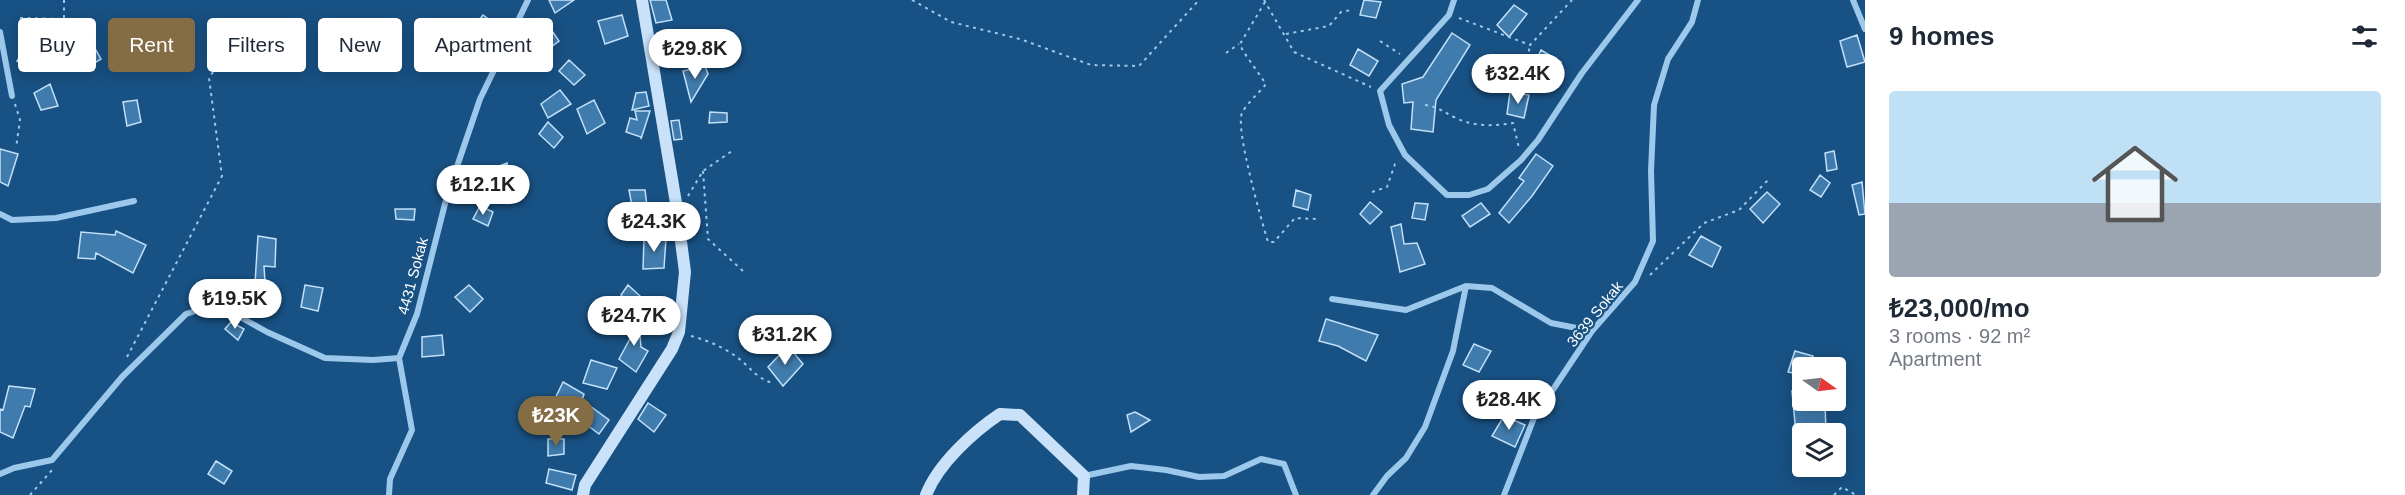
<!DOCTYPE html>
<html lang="en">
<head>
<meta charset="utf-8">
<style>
	body { margin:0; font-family:Arial,sans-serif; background:#f6f6f7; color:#1f2937; height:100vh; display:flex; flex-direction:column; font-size:22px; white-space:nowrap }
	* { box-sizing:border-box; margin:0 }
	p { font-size:20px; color:#747a83 }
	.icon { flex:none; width:33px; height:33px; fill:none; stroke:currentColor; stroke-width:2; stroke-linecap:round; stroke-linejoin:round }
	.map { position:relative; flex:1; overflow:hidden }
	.sheet { display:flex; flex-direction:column; background:#fff; width:540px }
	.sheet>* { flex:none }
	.guide { position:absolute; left:18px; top:18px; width:570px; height:54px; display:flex; gap:12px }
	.needle { width:39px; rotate:104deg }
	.controls { position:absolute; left:1792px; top:357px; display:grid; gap:12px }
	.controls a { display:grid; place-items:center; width:54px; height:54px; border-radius:6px; background:#fff; box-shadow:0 3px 15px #0003; font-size:30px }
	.price { position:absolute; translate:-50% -51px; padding:0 14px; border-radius:21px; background:#fff; color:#222; font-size:20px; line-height:39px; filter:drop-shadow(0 2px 3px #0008) }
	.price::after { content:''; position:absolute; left:50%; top:36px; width:18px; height:14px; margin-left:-9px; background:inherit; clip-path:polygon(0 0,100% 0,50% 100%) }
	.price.active { background:#846c45; color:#fff }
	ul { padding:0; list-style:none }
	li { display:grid; align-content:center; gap:12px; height:318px; padding:0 24px }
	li+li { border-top:2px solid #e0e1e3 }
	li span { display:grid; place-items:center; height:186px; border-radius:6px; color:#555 }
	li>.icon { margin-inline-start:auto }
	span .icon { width:108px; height:108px; fill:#fffc; stroke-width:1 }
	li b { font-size:26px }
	h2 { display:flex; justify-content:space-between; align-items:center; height:72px; padding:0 24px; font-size:26px }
	.chip { padding:0 21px; border-radius:6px; background:#fff; box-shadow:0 3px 15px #0003; font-size:21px; line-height:54px }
	.chip.active { background:#846c45; color:#fff }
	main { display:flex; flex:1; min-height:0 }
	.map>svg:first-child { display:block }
	.building { fill:#407bad; stroke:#c1e0f9; stroke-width:1.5 }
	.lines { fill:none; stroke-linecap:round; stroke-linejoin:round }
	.path { stroke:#9cc8ec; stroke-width:2; stroke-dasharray:3 4.5; stroke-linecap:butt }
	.street { stroke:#9cc8ec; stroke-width:6 }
	.secondary { stroke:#c9e2f9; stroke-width:12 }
	.labels { text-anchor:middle; stroke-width:4.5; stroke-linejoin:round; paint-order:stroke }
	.street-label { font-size:15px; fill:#fff; stroke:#185183 }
</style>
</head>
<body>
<main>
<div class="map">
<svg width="1865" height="495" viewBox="0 0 1865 495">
	<rect width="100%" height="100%" fill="#185183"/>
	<path class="building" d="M549 0H574L555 13Z
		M650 0H666L672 20 656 23Z
		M1364 0 1381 2 1376 18 1360 15Z
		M1514 5 1527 14 1509 37 1497 25Z
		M483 15 500 28 489 42 472 29Z
		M622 15 628 36 605 44 598 21Z
		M546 22 559 41 547 50 533 34Z
		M22 23 44 24 45 46H43L32 70 17 61 22 54Z
		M1452 33 1470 45 1436 100 1433 132 1411 129 1413 102 1404 103 1402 84 1423 77Z
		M1857 35 1865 62 1847 67 1840 41Z
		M89 38 101 59 85 69 70 47Z
		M1358 49 1378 61 1369 76 1350 65Z
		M1541 50 1561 62 1550 82 1530 74Z
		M569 60 585 75 574 85 559 71Z
		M1507 61 1519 70 1504 92 1491 82Z
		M705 66 708 74 691 102 683 71Z
		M50 84 58 106 41 110 34 93Z
		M560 90 571 104 548 118 541 104Z
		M646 92 649 106 632 110 636 93Z
		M1510 92 1529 95 1524 118 1507 114Z
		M137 100 141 122 127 126 123 102Z
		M594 100 605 123 587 134 577 109Z
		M635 111H650L641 139V137L626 132 630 118 637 120Z
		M710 112 727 113V122L709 123Z
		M679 120 682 139 674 140 671 121Z
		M548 122 563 137 554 148 539 134Z
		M0 149 18 154 8 186 0 182Z
		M1834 151 1837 169 1827 171 1825 153Z
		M1536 154 1553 166 1532 196 1509 223 1499 213 1524 181 1519 178Z
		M507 163 510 175 498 179 494 168Z
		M1820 175 1830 183 1821 197 1810 190Z
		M1862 182 1865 214 1859 215 1852 185Z
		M629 190H645L647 206H632Z
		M1296 190 1311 195 1308 210 1293 206Z
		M1767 192 1780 204 1763 223 1750 209Z
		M1370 202 1382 212 1370 224 1360 214Z
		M1415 203 1428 204 1425 220 1412 218Z
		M1481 203 1490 214 1470 227 1462 216Z
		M480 206 493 212 488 226 473 219Z
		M395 209H415L414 220 396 219Z
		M1401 224 1404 244 1417 243 1425 264 1400 272 1391 227Z
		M116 231 146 245 133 273 96 253 95 259 78 258 81 232 115 235Z
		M258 236 276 239 275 267 264 266 266 298 243 300 242 282 255 283Z
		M1701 236 1721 247 1712 267 1689 255Z
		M644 238 666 239 664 268 643 269Z
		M305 285 323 288 318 311 301 307Z
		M469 285 483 299 470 312 455 297Z
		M628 285 640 296 631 306 621 295Z
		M630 319 639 322 641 347 648 351 636 372 619 359 632 335 624 332Z
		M1326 319 1378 335 1366 361 1338 346 1319 341Z
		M231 322 244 329 238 340 225 329Z
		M442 335 444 355 422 357V337Z
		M1474 344 1491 351 1479 372 1463 365Z
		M788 346 803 364 783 386 768 367Z
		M1795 351 1813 356 1811 368H1803V375L1788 372Z
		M591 360 617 368 607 389 583 383Z
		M563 382 584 394 582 400 609 420 599 434 575 416 574 417 552 405Z
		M9 386 35 389 30 407 25 406 13 438 0 432V409L3 410Z
		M1803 390V400H1825L1826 434H1796L1792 391Z
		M648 403 666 415 654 432 638 419Z
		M1135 412 1150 420 1131 432 1127 415Z
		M1504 416 1525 425 1515 447 1492 436Z
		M548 439H564V454L548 456Z
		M216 461 232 471 224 484 208 474Z
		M549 469 576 475 572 490 546 483Z"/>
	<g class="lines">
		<path class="path" d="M64 0V52L71 58
			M912 0 951 22 1020 39 1091 65 1139 66 1199 0
			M1264 0 1294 52 1371 87
			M1265 2 1240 44 1243 51 1266 84C1259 93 1247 103 1242 113 1235 129 1262 222 1268 242H1274L1295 218 1316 219
			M20 18 65 19
			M1459 18 1530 45 1572 0
			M1286 34 1329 26 1341 12 1351 10
			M1380 41 1400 54
			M1226 53 1239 44
			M1523 81 1530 45
			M15 104 20 120 16 148
			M1425 105C1437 106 1445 113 1456 118 1474 127 1494 126 1513 123L1519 148
			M703 171 708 239 743 271
			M1372 192 1387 187 1395 164 1399 161
			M688 196 703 171 732 151
			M1650 275 1704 223 1739 210 1769 179
			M691 336C706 340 721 346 734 355 749 365 754 377 772 383
			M127 357 222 176 209 78 231 45
			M30 495 52 470
			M1834 495 1842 487 1856 495"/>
		<path class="street" d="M1454 0 1449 15 1380 91 1389 125 1405 155 1447 195H1469L1488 189 1521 160 1538 140 1582 73 1638 0
			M1853 0 1865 29
			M0 32 12 96
			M0 214 12 220 56 218 134 201
			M1332 299 1406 310 1466 286 1492 288 1551 323 1592 331
			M399 358 417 314 447 196 480 99 528 0
			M0 474 14 468 52 460 122 377 186 314 217 304 267 332 325 358 373 360 399 358 412 430 390 479 389 495
			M1084 476 1131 466 1166 470 1199 477 1224 476 1261 459 1284 464 1296 495
			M1373 495 1387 476 1406 458 1425 427 1453 351 1466 286
			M1504 495 1534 418 1592 331 1635 282 1653 241 1651 171 1654 105 1668 59 1692 22 1698 0"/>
		<path class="secondary" d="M583 495 585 485 672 349 679 332 685 272 676 203 642 0
			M926 495C938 464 973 432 1000 414L1020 415 1084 476 1083 495"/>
	</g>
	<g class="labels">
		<g class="street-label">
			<text transform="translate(413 276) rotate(-75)" y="5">4431 Sokak</text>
			<text transform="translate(1595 314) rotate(-51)" y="5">3639 Sokak</text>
		</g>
	</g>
</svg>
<div class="controls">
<a><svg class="needle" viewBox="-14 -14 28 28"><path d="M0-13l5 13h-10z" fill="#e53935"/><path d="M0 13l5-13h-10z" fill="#747a83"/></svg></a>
<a><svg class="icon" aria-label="layers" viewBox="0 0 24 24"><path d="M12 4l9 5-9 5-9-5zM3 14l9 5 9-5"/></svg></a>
</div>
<b class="price" style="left:695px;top:80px">₺29.8K</b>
<b class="price" style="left:1518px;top:105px">₺32.4K</b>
<b class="price" style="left:483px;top:216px">₺12.1K</b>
<b class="price" style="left:654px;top:253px">₺24.3K</b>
<b class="price" style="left:235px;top:330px">₺19.5K</b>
<b class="price" style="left:634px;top:347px">₺24.7K</b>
<b class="price" style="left:785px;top:366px">₺31.2K</b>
<b class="price" style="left:1509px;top:431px">₺28.4K</b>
<b class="price active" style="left:556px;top:447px">₺23K</b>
<div class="guide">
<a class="chip">Buy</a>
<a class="chip active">Rent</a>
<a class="chip">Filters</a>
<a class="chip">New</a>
<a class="chip">Apartment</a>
</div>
</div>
<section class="sheet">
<h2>9 homes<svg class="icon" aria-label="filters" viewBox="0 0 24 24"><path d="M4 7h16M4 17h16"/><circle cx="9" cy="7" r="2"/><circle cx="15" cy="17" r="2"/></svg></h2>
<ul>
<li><span style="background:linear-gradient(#bfe0f5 60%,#9aa5b1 0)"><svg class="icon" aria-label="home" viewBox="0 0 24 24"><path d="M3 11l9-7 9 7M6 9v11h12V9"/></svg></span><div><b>₺23,000/mo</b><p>3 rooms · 92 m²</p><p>Apartment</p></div></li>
</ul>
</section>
</main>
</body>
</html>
